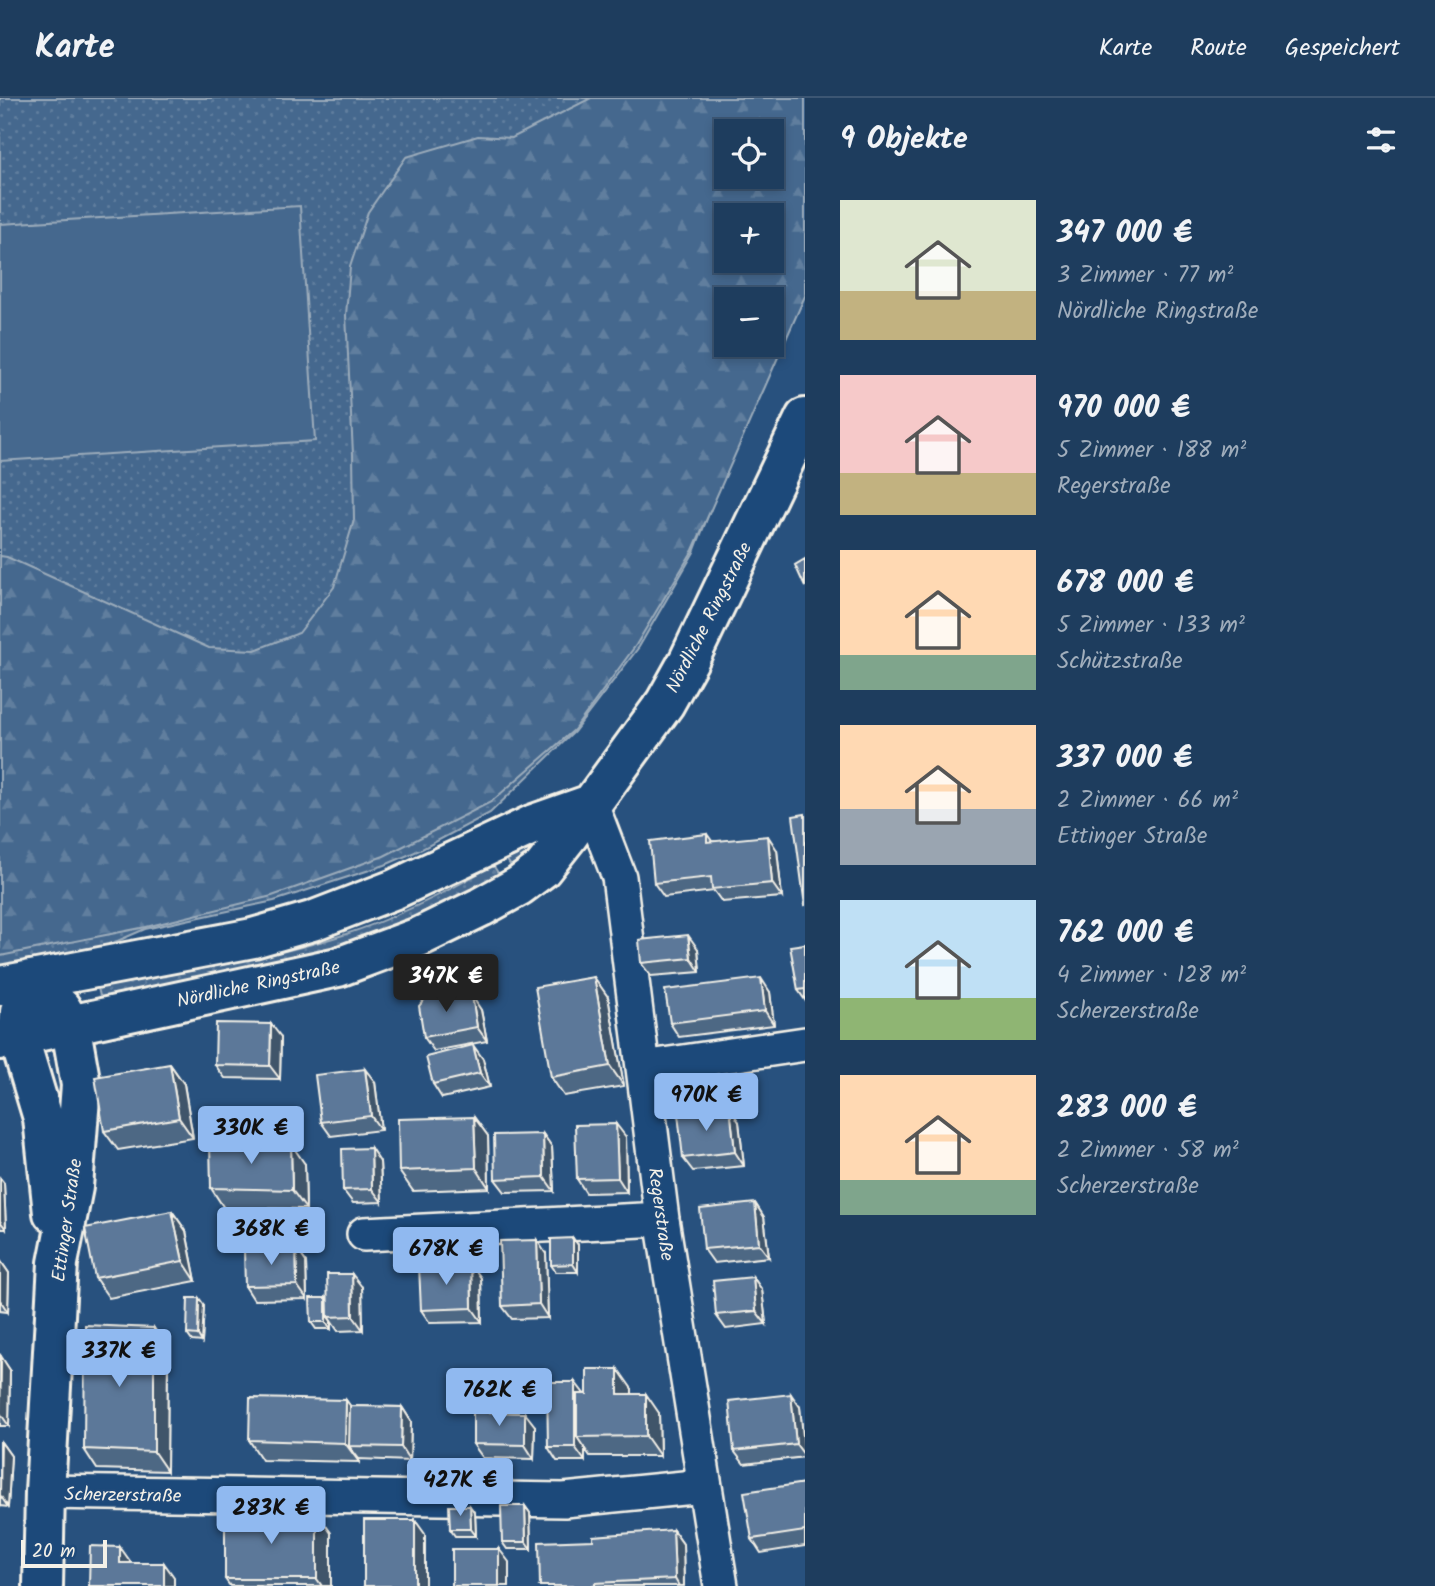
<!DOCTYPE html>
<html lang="de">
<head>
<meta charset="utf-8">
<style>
	body { margin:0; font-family:Kalam,sans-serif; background:#264464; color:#f1f3f6; height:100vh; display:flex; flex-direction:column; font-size:26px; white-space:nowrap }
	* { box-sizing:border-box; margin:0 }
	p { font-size:23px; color:#a1aebc }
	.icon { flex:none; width:38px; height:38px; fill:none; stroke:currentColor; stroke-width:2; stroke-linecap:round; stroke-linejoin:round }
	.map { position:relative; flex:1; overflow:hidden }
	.drawer { display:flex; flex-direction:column; background:#1e3d5e; width:630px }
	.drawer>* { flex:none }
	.buttons { position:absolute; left:714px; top:21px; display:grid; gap:14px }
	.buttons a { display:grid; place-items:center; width:70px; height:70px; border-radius:0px; background:#1e3d5e; box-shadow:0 4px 10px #0003,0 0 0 2px #3c5673; font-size:35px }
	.scale { position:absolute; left:21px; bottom:18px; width:86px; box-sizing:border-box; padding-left:7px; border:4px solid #f4f1e8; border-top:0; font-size:19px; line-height:24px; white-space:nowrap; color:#f4f1e8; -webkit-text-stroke:5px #1f4a7a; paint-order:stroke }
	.price { position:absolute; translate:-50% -60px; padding:0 16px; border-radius:7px; background:#90b9f0; color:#111; font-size:23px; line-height:46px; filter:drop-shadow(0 2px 4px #0008) }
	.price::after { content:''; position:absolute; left:50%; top:42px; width:21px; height:16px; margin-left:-10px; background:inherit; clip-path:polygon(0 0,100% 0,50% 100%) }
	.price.current { background:#222; color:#fff }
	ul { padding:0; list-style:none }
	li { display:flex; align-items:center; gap:21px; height:175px; padding:0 35px }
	li span { display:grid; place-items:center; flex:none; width:196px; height:140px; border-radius:0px; color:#555 }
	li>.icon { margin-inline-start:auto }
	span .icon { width:84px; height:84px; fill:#fffc; stroke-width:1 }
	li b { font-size:30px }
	h2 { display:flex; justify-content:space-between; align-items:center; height:84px; padding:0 35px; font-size:30px }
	header { display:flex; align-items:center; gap:42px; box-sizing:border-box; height:98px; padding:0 35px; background:#1e3d5e; border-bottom:2px solid #3c5673 }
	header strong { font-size:33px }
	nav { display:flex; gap:38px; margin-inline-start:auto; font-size:24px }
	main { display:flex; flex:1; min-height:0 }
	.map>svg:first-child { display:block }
	.green { fill:url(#green-dots); stroke:#9cacbb; stroke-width:2; fill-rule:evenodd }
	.forest { fill:url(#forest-firs); stroke:#9cacbb; stroke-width:2; fill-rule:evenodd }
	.pitch { fill:#45688e; stroke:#9cacbb; stroke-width:2 }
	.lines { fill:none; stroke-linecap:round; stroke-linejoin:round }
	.minor-casing { stroke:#f4f1e8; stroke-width:38 }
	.major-casing { stroke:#f4f1e8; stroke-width:44 }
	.minor { stroke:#1f4a7a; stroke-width:33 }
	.major { stroke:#1f4a7a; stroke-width:38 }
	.wall { fill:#4e6784; stroke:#f4f1e8; stroke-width:2 }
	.shaded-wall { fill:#40546b; stroke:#f4f1e8; stroke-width:2 }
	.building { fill:#5b7899; stroke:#f4f1e8; stroke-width:2 }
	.labels { text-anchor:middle; stroke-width:5; stroke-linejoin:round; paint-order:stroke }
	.street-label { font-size:19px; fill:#f4f1e8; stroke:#1f4a7a }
</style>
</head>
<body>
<header>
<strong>Karte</strong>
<nav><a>Karte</a><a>Route</a><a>Gespeichert</a></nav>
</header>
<main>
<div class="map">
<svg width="805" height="1488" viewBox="0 0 805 1488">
	<defs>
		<pattern id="green-dots" width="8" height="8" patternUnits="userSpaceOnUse" patternTransform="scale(1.75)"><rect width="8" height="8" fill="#45688e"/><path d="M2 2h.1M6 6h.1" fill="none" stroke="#607e9e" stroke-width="1.8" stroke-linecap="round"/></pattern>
		<pattern id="forest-firs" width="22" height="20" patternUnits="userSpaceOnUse" patternTransform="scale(1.75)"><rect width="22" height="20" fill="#45688e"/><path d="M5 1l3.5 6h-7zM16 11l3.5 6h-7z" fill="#607e9e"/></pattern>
	</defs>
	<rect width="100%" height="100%" fill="#28517e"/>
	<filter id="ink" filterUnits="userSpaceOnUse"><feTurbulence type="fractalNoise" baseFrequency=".0143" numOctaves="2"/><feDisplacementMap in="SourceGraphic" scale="14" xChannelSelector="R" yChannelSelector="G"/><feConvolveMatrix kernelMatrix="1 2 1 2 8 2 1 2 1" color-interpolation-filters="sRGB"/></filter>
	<g filter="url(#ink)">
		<path class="green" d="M0 0H805L798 187 694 454 639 549 574 634 490 715 422 751 385 767 274 803 145 831 106 848 0 871ZM726 33H772V79H726ZM726 117H772V163H726ZM726 201H772V247H726Z
			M547 740 514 773 505 759Z
			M493 767 502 781 453 806 347 848 101 902 98 890C180 874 264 862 343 837 396 820 446 795 493 767Z"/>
		<path class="forest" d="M591 0H805V198L693 452 636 547 574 632 491 704 384 758 272 798 146 829 0 858V458L7 459 209 550 255 552 299 535 334 489 354 422 353 356 346 217 350 169 368 114 406 59 478 38 512 40ZM726 33H772V79H726ZM726 117H772V163H726ZM726 201H772V247H726Z"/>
		<path class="pitch" d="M300 108 315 343 0 363V126Z"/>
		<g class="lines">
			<g class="minor-casing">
				<path id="minor" d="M591 706 619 779 662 1121 721 1488
					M643 970 805 946
					M364 1136 662 1121
					M45 1394 564 1402 704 1388"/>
			</g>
			<g class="major-casing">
				<path id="major" d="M30 882 61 910 70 925 81 987 73 1089 58 1165 45 1394 43 1488
					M0 888 253 840 312 823 395 791 534 726 591 706
					M20 914 18 937 43 1020 53 1115
					M0 942 338 869 419 839 481 809 519 788 542 771 568 738 665 605 689 562 805 320"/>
			</g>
			<use href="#minor" class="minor"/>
			<use href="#major" class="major"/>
		</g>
		<path class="wall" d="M707 736 712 743 777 752 782 799 722 804 714 793 664 799 654 785Z
			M805 846V902L798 892Z
			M698 851 700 874 651 878 641 865Z
			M770 894 774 927 679 939 670 925Z
			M608 899 624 988 564 998 551 979Z
			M450 901 481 912 487 943 434 953 424 939Z
			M281 939 280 981 225 980 215 967Z
			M483 961 490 989 442 1000 433 986Z
			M170 966 184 986 193 1040 118 1052 104 1033Z
			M375 984 381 1032 331 1038 321 1024Z
			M474 1019 488 1038 489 1090 413 1093 399 1073Z
			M739 1024 744 1068 693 1073 683 1060Z
			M543 1036 552 1049 554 1093 505 1094 495 1081Z
			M626 1039 627 1094 586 1095 577 1081Z
			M380 1064 382 1104 353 1105 343 1092Z
			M305 1066 306 1111 224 1110 211 1090Z
			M0 1080 4 1085 6 1131H0Z
			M755 1105 764 1119 769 1159 714 1165 704 1151Z
			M172 1113 186 1133 196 1183 109 1200 95 1180Z
			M578 1147V1174H556L551 1167Z
			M296 1150 306 1164 307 1201 254 1202 245 1188Z
			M546 1156 548 1220 512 1221 502 1208Z
			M0 1162 9 1175 8 1214 0 1213Z
			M471 1166 481 1180 482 1224 430 1225 421 1212Z
			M753 1179 762 1192 766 1226 726 1231 716 1217Z
			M362 1189 363 1232 338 1233 331 1223V1231H316L311 1224 326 1200 327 1202Z
			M204 1207 202 1244 192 1243 187 1236Z
			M168 1250 167 1373 97 1371 84 1351Z
			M0 1258 10 1272 9 1328H0Z
			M632 1291V1296L659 1315 660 1358H590L585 1351V1363H557L548 1349 584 1296Z
			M346 1302 350 1308 402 1309 411 1323 410 1363 359 1361V1364L262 1362 249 1342Z
			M800 1309 805 1359 744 1366 734 1353Z
			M535 1328 534 1361 483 1360 473 1346Z
			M0 1344H1L11 1358 8 1409 0 1408Z
			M805 1385V1448L761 1455 752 1441Z
			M525 1408 530 1415 531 1451H507L502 1444Z
			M317 1415 331 1435V1488H230L225 1481Z
			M475 1415 476 1438H455L450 1431Z
			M673 1432 683 1446 684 1488H540L593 1442Z"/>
		<path class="shaded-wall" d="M768 738 777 752 782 799 772 785Z
			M688 837 698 851 700 874 691 860Z
			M594 879 608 899 624 988 610 968Z
			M761 880 770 894 774 927 765 913Z
			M472 898 481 912 487 943 477 929Z
			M271 926 281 939 280 981 270 968Z
			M473 947 483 961 490 989 480 975Z
			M170 966 184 986 193 1040 179 1020Z
			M365 971 375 984 381 1032 371 1018Z
			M730 1010 739 1024 744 1068 735 1054Z
			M474 1019 488 1038 489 1090 476 1070Z
			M616 1026 626 1039 627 1094 618 1080Z
			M543 1036 552 1049 554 1093 544 1079Z
			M291 1046 305 1066 306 1111 292 1092Z
			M371 1050 380 1064 382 1104 372 1091Z
			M0 1080 4 1085 6 1131 0 1123Z
			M755 1105 764 1119 769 1159 759 1146Z
			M172 1113 186 1133 196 1183 183 1163Z
			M573 1140 578 1147V1174L573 1166Z
			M537 1142 546 1156 548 1220 539 1206Z
			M296 1150 306 1164 307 1201 297 1187Z
			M0 1162 9 1175 8 1214 0 1202Z
			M471 1166 481 1180 482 1224 472 1210Z
			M352 1176 362 1189 363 1232 353 1218Z
			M753 1179 762 1192 766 1226 756 1213Z
			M199 1200 204 1207 202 1244 198 1237Z
			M326 1200 330 1207 328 1219 331 1223V1231L326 1224Z
			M154 1230 168 1250 167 1373 154 1354Z
			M1 1258 10 1272 9 1328 0 1315Z
			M618 1271 632 1291V1315L618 1296Z
			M575 1284 585 1297 577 1339 585 1351V1363L575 1349Z
			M646 1296 659 1315 660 1358 646 1338Z
			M791 1296 800 1309 805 1358 796 1346Z
			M346 1302 360 1321 349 1348 359 1361V1364L345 1345Z
			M402 1309 411 1323 410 1363 401 1349Z
			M525 1315 535 1328 534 1361 525 1347Z
			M1 1344 11 1358 8 1409 0 1397Z
			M470 1408 475 1415 476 1438 471 1431Z
			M525 1408 530 1415 531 1451 526 1444Z
			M317 1415 331 1435V1488H322L317 1481Z
			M415 1422 425 1436V1488H415Z
			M673 1432 683 1446 684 1488H679L675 1481Z
			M120 1449 130 1463 129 1478 120 1465Z
			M499 1451 509 1464V1488H499Z
			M164 1465 174 1479V1488H164Z"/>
		<path class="building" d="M805 461V489L795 467Z
			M805 716V808L793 718Z
			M707 736V744L768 738 772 785 712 791 711 779 654 785 650 743Z
			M688 837 691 860 641 865 639 842Z
			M805 846V891L798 892 790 848Z
			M594 879 610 968 551 979 535 889Z
			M761 880 765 913 670 925 665 892Z
			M433 891 450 901 472 898 477 929 424 939 419 908Z
			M216 925 271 926 270 968 215 967Z
			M473 947 480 975 433 986 426 959Z
			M170 966 179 1020 104 1033 95 979Z
			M365 971 371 1018 321 1024 315 977Z
			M730 1010 735 1054 683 1060 678 1016Z
			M474 1019 476 1070 399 1073 398 1021Z
			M616 1026 618 1080 577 1081 575 1027Z
			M543 1036 544 1079 495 1081 494 1037Z
			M210 1045 291 1046 292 1092 211 1090Z
			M371 1050 372 1091 343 1092 342 1051Z
			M755 1105 759 1146 704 1151 700 1111Z
			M172 1113 183 1163 95 1180 85 1130Z
			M573 1140V1166L551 1167V1141Z
			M537 1142 539 1206 502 1208 500 1143Z
			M296 1150 297 1187 245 1188 244 1152Z
			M471 1166 472 1210 421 1212 419 1168Z
			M327 1176H352L353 1218 328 1219Z
			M753 1179 756 1213 716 1217 713 1183Z
			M188 1200H199L198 1237 187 1236Z
			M310 1200H326V1224H311Z
			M85 1227 154 1230V1354L84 1351Z
			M0 1258H1L0 1306Z
			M587 1271H618V1296H646V1338L577 1339V1296H587Z
			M547 1284H575V1349H548Z
			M791 1296 796 1346 734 1353 729 1303Z
			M250 1300 346 1302 345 1345 249 1342Z
			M350 1308 402 1309 401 1349 349 1348Z
			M473 1314 525 1315V1347L473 1346Z
			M805 1385V1433L752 1441 744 1394Z
			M449 1408H470L471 1431H450Z
			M501 1408H525L526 1444H502Z
			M225 1415H317V1481H225Z
			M364 1422H415V1488H364Z
			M673 1432 675 1481 595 1485V1488H540L539 1444 593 1442V1438Z
			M90 1448 120 1449V1465H164V1488H89Z
			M452 1451H499V1488H452Z"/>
	</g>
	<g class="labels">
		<g class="street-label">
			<text transform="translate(708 519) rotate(-63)" y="7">Nördliche Ringstraße</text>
			<text transform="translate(258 885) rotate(-12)" y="7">Nördliche Ringstraße</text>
			<text transform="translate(662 1116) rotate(82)" y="7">Regerstraße</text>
			<text transform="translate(66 1122) rotate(-82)" y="7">Ettinger Straße</text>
			<text transform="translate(123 1396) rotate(1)" y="7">Scherzerstraße</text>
		</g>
	</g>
</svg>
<div class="buttons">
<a><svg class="icon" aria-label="locate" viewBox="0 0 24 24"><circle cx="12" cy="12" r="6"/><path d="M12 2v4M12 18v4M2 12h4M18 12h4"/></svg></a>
<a>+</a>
<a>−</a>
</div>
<div class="scale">20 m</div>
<b class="price current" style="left:446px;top:916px">347K €</b>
<b class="price" style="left:706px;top:1035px">970K €</b>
<b class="price" style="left:251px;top:1068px">330K €</b>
<b class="price" style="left:271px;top:1169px">368K €</b>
<b class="price" style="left:446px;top:1189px">678K €</b>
<b class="price" style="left:119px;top:1291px">337K €</b>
<b class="price" style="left:499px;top:1330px">762K €</b>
<b class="price" style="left:460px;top:1420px">427K €</b>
<b class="price" style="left:271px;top:1448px">283K €</b>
</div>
<section class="drawer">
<h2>9 Objekte<svg class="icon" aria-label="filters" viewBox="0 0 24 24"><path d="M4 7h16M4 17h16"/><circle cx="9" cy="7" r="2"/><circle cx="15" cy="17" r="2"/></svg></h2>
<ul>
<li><span style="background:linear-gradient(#dfe7d0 65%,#c2b280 0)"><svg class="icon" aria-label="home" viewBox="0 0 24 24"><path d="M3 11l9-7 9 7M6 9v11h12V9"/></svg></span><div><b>347 000 €</b><p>3 Zimmer · 77 m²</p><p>Nördliche Ringstraße</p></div></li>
<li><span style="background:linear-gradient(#f6c9c9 70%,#c2b280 0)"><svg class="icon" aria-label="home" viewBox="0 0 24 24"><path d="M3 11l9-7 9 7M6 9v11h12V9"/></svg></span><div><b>970 000 €</b><p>5 Zimmer · 188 m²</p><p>Regerstraße</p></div></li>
<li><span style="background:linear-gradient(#ffd9b3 75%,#7fa58c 0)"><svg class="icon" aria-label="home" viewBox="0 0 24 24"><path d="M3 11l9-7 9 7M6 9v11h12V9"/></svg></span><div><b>678 000 €</b><p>5 Zimmer · 133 m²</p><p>Schützstraße</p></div></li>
<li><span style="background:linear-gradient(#ffd9b3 60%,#9aa5b1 0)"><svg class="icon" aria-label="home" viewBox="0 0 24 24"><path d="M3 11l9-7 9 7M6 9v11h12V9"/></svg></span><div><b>337 000 €</b><p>2 Zimmer · 66 m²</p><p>Ettinger Straße</p></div></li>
<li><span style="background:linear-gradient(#bfe0f5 70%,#8fb573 0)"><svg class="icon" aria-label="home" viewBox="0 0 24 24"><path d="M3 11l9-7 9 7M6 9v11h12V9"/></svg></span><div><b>762 000 €</b><p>4 Zimmer · 128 m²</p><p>Scherzerstraße</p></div></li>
<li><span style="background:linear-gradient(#ffd9b3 75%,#7fa58c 0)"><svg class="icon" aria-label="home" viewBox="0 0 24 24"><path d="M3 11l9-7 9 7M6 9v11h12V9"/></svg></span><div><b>283 000 €</b><p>2 Zimmer · 58 m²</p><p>Scherzerstraße</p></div></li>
</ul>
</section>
</main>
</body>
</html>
